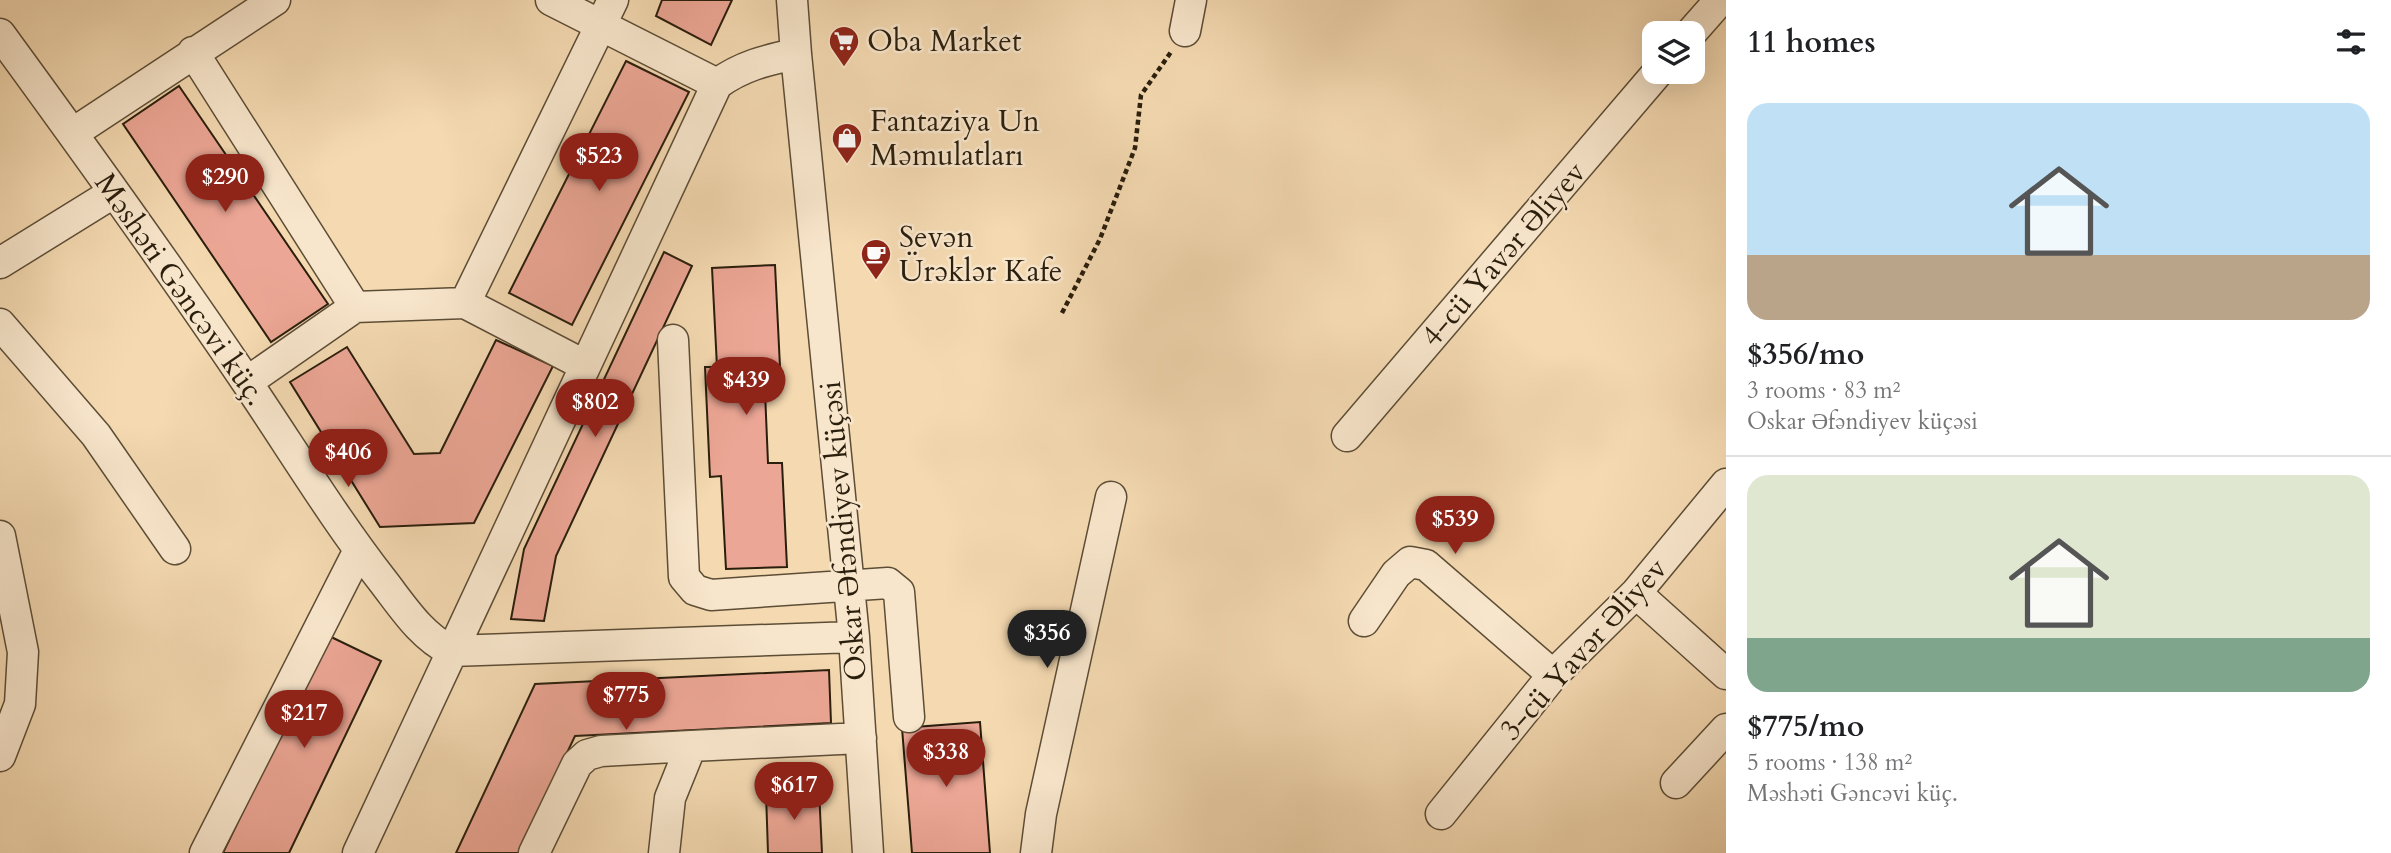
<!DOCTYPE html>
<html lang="en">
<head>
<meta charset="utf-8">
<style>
	body { margin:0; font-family:Cardo,serif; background:#f2f2f2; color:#202124; height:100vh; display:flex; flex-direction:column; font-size:26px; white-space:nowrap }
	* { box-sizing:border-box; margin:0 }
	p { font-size:23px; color:#757577 }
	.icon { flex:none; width:38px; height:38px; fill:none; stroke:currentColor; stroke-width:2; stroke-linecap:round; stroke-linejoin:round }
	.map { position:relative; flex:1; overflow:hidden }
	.side { display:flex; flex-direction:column; background:#fff; width:665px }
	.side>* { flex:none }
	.tools { position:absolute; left:1642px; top:21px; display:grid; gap:14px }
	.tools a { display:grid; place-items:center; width:63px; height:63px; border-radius:14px; background:#fff; box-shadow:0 7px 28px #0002; font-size:35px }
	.price { position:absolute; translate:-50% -60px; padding:0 16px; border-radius:24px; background:#8f2418; color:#fff; font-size:23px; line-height:46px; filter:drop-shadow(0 2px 4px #0008) }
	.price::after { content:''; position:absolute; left:50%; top:42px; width:21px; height:16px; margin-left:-10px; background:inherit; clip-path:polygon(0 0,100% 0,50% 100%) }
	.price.active { background:#222; color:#fff }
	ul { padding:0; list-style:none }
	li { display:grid; align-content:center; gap:14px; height:371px; padding:0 21px }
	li+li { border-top:2px solid #e0e0e0 }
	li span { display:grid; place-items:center; height:217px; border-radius:21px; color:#555 }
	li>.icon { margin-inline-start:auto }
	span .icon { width:126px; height:126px; fill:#fffc; stroke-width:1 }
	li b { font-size:30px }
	h2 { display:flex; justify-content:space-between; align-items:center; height:84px; padding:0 21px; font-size:30px }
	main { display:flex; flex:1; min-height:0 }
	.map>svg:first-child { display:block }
	.building { fill:#eca695; stroke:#2a1e0d; stroke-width:2 }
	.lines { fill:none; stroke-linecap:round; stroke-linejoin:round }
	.minor-casing { stroke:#5c4d36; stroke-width:33 }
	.path { stroke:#2a1e0d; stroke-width:4.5; stroke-dasharray:5 3.5; stroke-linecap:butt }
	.minor { stroke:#f8e6cc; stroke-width:30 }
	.labels { text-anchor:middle; stroke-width:5; stroke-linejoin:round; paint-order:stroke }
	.poi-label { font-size:30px; fill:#2a1e0d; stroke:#f8e6cc; text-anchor:start }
	.street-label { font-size:30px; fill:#2a1e0d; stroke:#f8e6cc }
</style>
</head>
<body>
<main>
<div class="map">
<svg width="1726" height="853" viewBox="0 0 1726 853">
	<rect width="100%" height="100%" fill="#f4d9b1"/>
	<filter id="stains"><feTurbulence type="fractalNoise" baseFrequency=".00286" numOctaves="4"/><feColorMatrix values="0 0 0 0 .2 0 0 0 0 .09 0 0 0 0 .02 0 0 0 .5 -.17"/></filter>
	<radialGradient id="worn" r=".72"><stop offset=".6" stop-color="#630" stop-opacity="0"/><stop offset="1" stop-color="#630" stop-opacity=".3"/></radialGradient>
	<path class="building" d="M662 0H732L711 45 656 16Z
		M626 61 689 92 572 325 509 293Z
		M179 86 328 304 271 342 123 124Z
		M664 252 692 266 556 556 544 621 511 619 524 549Z
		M775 265 780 367 764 368 768 463H782L787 567 726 569 721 476 710 477 705 367H717L712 268Z
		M496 340 553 366 474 523 380 527 290 382 347 347 414 454 440 453Z
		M327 635 381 661 289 853H223Z
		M829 670 831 723 575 736 519 853H456L535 684Z
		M980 722 990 853H912L902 728Z
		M819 790 822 853H768L766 793Z"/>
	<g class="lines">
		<g class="minor-casing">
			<path id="minor" d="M551 0 717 84
				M792 0 796 54 854 637 868 853
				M1185 31 1191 0
				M1691 33 1720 0
				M0 34C84 149 168 265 248 384 292 449 333 517 382 580 403 607 420 635 451 651L854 637
				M193 52 355 307 465 303 613 0
				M73 133 275 0
				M0 263 113 193
				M465 303 584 365
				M0 324 96 435 175 549
				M673 340 684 577 695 590 711 595 888 583 899 592 909 717
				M247 382 355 307
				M1347 436 1658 72
				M0 536 23 652 20 704 0 756
				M1636 593 1726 674
				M1364 621 1396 574 1410 562 1426 565 1553 675
				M1676 783 1726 729
				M1441 814 1553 675 1636 593 1726 484
				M205 853 359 550
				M358 853 717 84C742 66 766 60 796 54
				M534 853 577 764 587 755 601 751 691 746
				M664 853 670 798 691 746 861 738
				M1036 853 1041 814 1111 497"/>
		</g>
		<path class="path" d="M1062 313 1100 239 1135 148 1141 95 1171 52"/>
		<use href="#minor" class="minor"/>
	</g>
	<defs>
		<g id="supermarket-pin" transform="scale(1.575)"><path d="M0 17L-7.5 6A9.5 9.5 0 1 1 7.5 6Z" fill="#8f2418" stroke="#f8e6cc"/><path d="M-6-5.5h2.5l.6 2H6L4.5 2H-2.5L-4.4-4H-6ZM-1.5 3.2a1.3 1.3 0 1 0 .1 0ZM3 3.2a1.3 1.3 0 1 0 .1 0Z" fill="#fff"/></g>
		<g id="shop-pin" transform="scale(1.575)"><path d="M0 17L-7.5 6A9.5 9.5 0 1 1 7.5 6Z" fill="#8f2418" stroke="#f8e6cc"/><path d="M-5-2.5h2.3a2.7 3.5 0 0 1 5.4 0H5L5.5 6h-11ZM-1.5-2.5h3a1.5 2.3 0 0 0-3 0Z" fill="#fff"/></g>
		<g id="cafe-pin" transform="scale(1.575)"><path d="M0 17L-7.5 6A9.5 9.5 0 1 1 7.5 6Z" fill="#8f2418" stroke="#f8e6cc"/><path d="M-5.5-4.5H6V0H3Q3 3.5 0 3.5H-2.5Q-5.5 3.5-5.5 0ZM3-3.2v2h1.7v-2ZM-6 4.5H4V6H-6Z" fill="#fff"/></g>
	</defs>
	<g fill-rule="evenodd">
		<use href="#supermarket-pin" x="844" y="41"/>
		<use href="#shop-pin" x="847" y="138"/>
		<use href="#cafe-pin" x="876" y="254"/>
	</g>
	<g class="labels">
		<g class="poi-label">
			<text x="867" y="51">Oba Market</text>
			<text x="870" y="131">Fantaziya Un<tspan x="870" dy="34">Məmulatları</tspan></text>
			<text x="899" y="247">Sevən<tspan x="899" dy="34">Ürəklər Kafe</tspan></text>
		</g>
		<g class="street-label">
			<text transform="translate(1503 254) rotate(-49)" y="10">4-cü Yavər Əliyev</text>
			<text transform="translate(181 289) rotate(55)" y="10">Məshəti Gəncəvi küç.</text>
			<text transform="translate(843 531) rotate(-95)" y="10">Oskar Əfəndiyev küçəsi</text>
			<text transform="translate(1583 649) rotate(-48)" y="10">3-cü Yavər Əliyev</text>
		</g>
	</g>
	<rect width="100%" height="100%" filter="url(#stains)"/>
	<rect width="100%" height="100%" fill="url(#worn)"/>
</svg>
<div class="tools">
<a><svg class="icon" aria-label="layers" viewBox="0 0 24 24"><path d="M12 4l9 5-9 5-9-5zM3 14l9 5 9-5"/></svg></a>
</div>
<b class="price" style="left:599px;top:193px">$523</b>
<b class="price" style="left:225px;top:214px">$290</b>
<b class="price" style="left:746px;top:417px">$439</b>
<b class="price" style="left:595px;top:439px">$802</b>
<b class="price" style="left:348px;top:489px">$406</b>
<b class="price" style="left:1455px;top:556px">$539</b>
<b class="price active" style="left:1047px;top:670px">$356</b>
<b class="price" style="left:626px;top:732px">$775</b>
<b class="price" style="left:304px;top:750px">$217</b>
<b class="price" style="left:946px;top:789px">$338</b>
<b class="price" style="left:794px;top:822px">$617</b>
</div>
<section class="side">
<h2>11 homes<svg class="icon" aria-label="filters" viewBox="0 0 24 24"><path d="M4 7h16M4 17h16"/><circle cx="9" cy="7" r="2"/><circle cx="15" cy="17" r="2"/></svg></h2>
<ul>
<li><span style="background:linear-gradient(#bfe0f5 70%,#b9a48a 0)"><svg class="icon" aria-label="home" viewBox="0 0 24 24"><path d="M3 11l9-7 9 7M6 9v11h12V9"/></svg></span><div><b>$356/mo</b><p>3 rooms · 83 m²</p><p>Oskar Əfəndiyev küçəsi</p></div></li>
<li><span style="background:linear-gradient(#dfe7d0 75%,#7fa58c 0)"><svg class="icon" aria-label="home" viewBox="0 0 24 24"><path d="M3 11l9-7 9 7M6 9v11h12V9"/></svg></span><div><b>$775/mo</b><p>5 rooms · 138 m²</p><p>Məshəti Gəncəvi küç.</p></div></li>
</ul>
</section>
</main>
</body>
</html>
